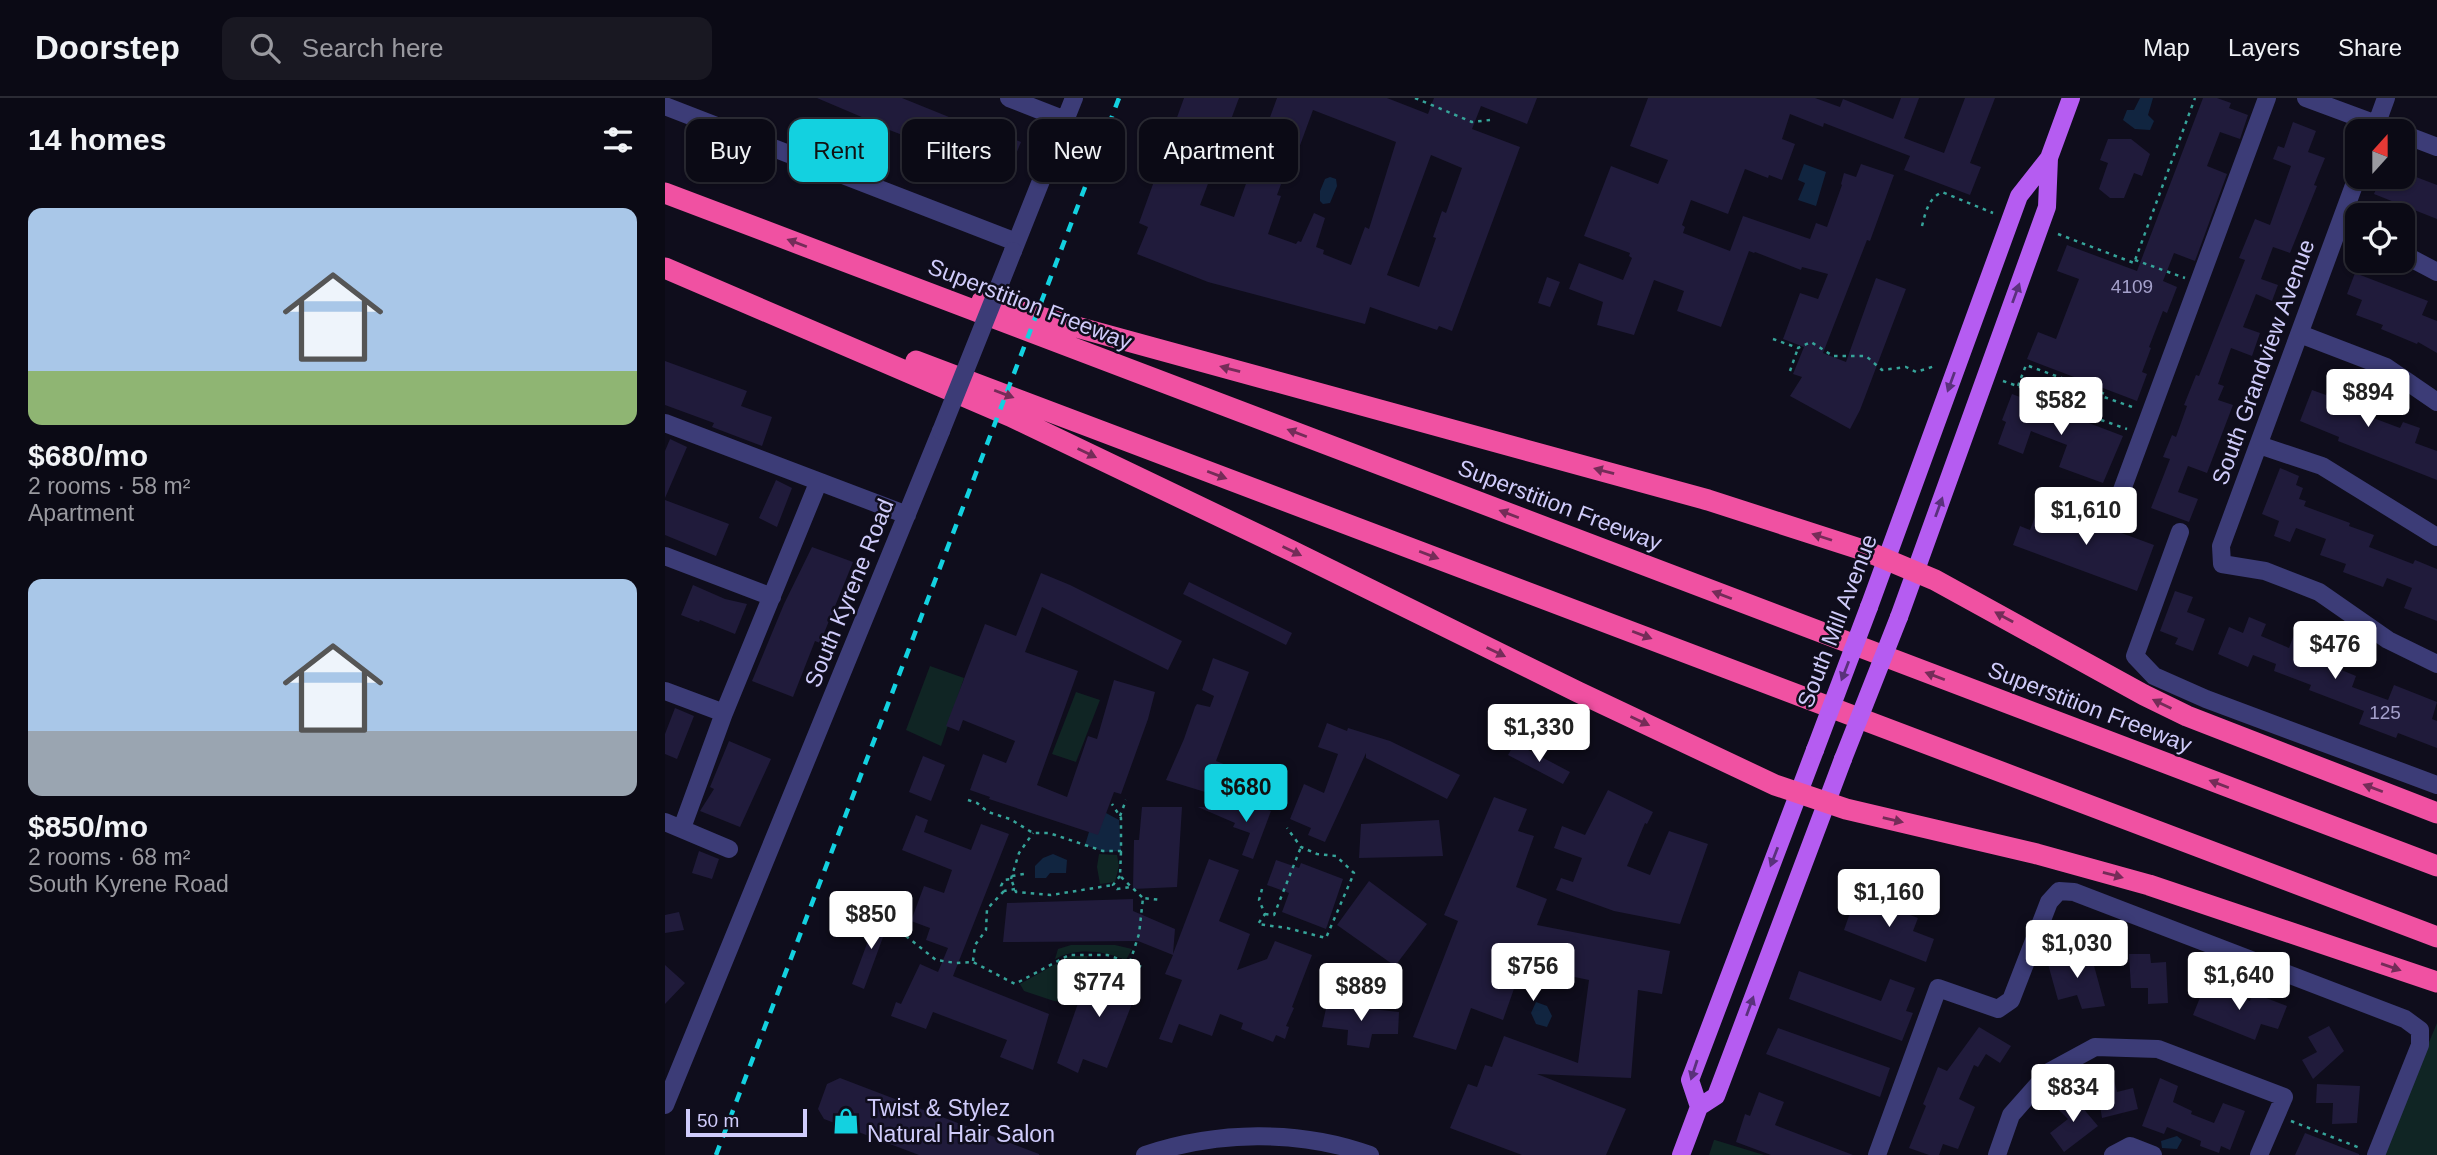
<!DOCTYPE html>
<html lang="en">
<head>
<meta charset="utf-8">
<style>
	body { margin:0; font-family:Helvetica,sans-serif; background:#191822; color:#f1f3f6; height:100vh; display:flex; flex-direction:column; font-size:26px; white-space:nowrap }
	* { box-sizing:border-box; margin:0 }
	p { font-size:23px; color:#9a9aa0 }
	.icon { flex:none; width:38px; height:38px; fill:none; stroke:currentColor; stroke-width:2; stroke-linecap:round; stroke-linejoin:round }
	.map { position:relative; flex:1; overflow:hidden }
	.panel { display:flex; flex-direction:column; background:#0b0a15; width:665px }
	.panel>* { flex:none }
	.hud { position:absolute; left:21px; top:21px; width:665px; height:63px; display:flex; gap:14px }
	.needle { width:46px; rotate:21deg }
	.fabs { position:absolute; left:1680px; top:21px; display:grid; gap:14px }
	.fabs a { display:grid; place-items:center; width:70px; height:70px; border-radius:14px; background:#0b0a15; box-shadow:0 2px 5px #0004,0 0 0 2px #2b2b34; font-size:35px }
	.scale { position:absolute; left:21px; bottom:18px; width:121px; box-sizing:border-box; padding-left:7px; border:4px solid #d0ccfb; border-top:0; font-size:19px; line-height:24px; white-space:nowrap; color:#d0ccfb; -webkit-text-stroke:5px #0f0d1c; paint-order:stroke }
	.price { position:absolute; translate:-50% -60px; padding:0 16px; border-radius:7px; background:#fff; color:#222; font-size:23px; line-height:46px; filter:drop-shadow(0 2px 4px #0008) }
	.price::after { content:''; position:absolute; left:50%; top:42px; width:21px; height:16px; margin-left:-10px; background:inherit; clip-path:polygon(0 0,100% 0,50% 100%) }
	.price.on { background:#13d1e0; color:#111 }
	ul { padding:0; list-style:none }
	li { display:grid; align-content:center; gap:14px; height:371px; padding:0 28px }
	li span { display:grid; place-items:center; height:217px; border-radius:14px; color:#555 }
	li>.icon { margin-inline-start:auto }
	span .icon { width:126px; height:126px; fill:#fffc; stroke-width:1 }
	li b { font-size:30px }
	h2 { display:flex; justify-content:space-between; align-items:center; height:84px; padding:0 28px; font-size:30px }
	.pill { padding:0 24px; border-radius:14px; background:#0b0a15; box-shadow:0 2px 5px #0004,0 0 0 2px #2b2b34; font-size:24px; line-height:63px }
	.pill.on { background:#13d1e0; color:#111 }
	header { display:flex; align-items:center; gap:42px; box-sizing:border-box; height:98px; padding:0 35px; background:#0b0a15; border-bottom:2px solid #2b2b34 }
	header strong { font-size:33px }
	nav { display:flex; gap:38px; margin-inline-start:auto; font-size:24px }
	.search { width:490px; height:63px; background:#191822; display:flex; align-items:center; gap:18px; box-sizing:border-box; padding:0 24px; border-radius:14px; color:#9a9aa0; font-size:26px }
	main { display:flex; flex:1; min-height:0 }
	.map>svg:first-child { display:block }
	.green { fill:#102524 }
	.water { fill:#112540 }
	.building { fill:#201b3b; fill-rule:evenodd }
	.lines { fill:none; stroke-linecap:round; stroke-linejoin:round }
	.path { stroke:#36a49a; stroke-width:2.5; stroke-dasharray:3.5 5; stroke-linecap:butt }
	.minor { stroke:#3c3c77; stroke-width:18 }
	.major { stroke:#b55cf1; stroke-width:18 }
	.highway { stroke:#f051a2; stroke-width:21 }
	.rail { stroke:#13d1e0; stroke-width:4.5; stroke-dasharray:10 9; stroke-linecap:butt }
	.minor-bridge { stroke:#3c3c77; stroke-width:18 }
	.major-bridge { stroke:#b55cf1; stroke-width:18 }
	.oneway { fill:#742c58 }
	.oneway2 { fill:#5a317c }
	.labels { text-anchor:middle; stroke-width:5; stroke-linejoin:round; paint-order:stroke }
	.number-label { font-size:19px; fill:#a4a0cb }
	.street-label { font-size:23px; fill:#d0ccfb; stroke:#0f0d1c }
	.poi-label { font-size:23px; fill:#d0ccfb; stroke:#0f0d1c; text-anchor:start }
</style>
</head>
<body>
<header>
<strong>Doorstep</strong>
<div class="search"><svg class="icon" aria-label="search" viewBox="0 0 24 24"><circle cx="10" cy="10" r="6"/><path d="M15 15l6 6"/></svg>Search here</div>
<nav><a>Map</a><a>Layers</a><a>Share</a></nav>
</header>
<main>
<section class="panel">
<h2>14 homes<svg class="icon" aria-label="filters" viewBox="0 0 24 24"><path d="M4 7h16M4 17h16"/><circle cx="9" cy="7" r="2"/><circle cx="15" cy="17" r="2"/></svg></h2>
<ul>
<li><span style="background:linear-gradient(#a9c7e8 75%,#8fb573 0)"><svg class="icon" aria-label="home" viewBox="0 0 24 24"><path d="M3 11l9-7 9 7M6 9v11h12V9"/></svg></span><div><b>$680/mo</b><p>2 rooms · 58 m²</p><p>Apartment</p></div></li>
<li><span style="background:linear-gradient(#a9c7e8 70%,#9aa5b1 0)"><svg class="icon" aria-label="home" viewBox="0 0 24 24"><path d="M3 11l9-7 9 7M6 9v11h12V9"/></svg></span><div><b>$850/mo</b><p>2 rooms · 68 m²</p><p>South Kyrene Road</p></div></li>
</ul>
</section>
<div class="map">
<svg width="1772" height="1057" viewBox="0 0 1772 1057">
	<rect width="100%" height="100%" fill="#0f0d1c"/>
	<path class="green" d="M265 568 299 580 276 648 241 632Z
		M411 594 435 602 411 664 387 656Z
		M434 756 452 757 454 768 450 784 435 786 432 769Z
		M406 847H450L467 851 461 862C438 853 413 849 390 861L393 851Z
		M405 858H423L408 894 400 904 389 903 359 893 355 886Z
		M1772 925V1057H1717Z
		M1049 1042H1050L1099 1057H1044Z"/>
	<path class="water" d="M1475 0H1488L1483 17 1489 23 1485 32 1470 31 1458 22 1462 12H1469Z
		M1139 66 1161 74 1151 108 1133 102 1140 85 1133 82Z
		M665 79 671 81 672 88 665 105 658 106 655 103V93L660 81Z
		M441 715 454 722 456 753 440 754 420 747 424 734Z
		M388 756 402 762 401 775H385L381 780H370V768L378 760Z
		M687 879 715 884 713 899 683 896 677 886Z
		M871 904 882 908 887 918 882 929 871 926 866 915Z
		M1512 1038 1517 1042 1512 1051 1497 1050 1496 1043Z"/>
	<path class="building" d="M152 0H237L321 34 323 31 356 44 343 75 298 58 297 60 286 56 285 59 265 51 266 48 214 28 210 38 195 32 199 20Z
		M519 0H574L561 35 566 37 557 61 553 59 535 107 569 119 612 0H722L763 16 769 0H872L862 26 816 8 807 31 855 49 787 233 774 228 772 232 705 209 700 226 543 184 472 156 483 129 474 125ZM648 12 731 44 704 131 700 129 686 167 658 156 659 152 651 149 660 120 649 115 636 144 633 143 631 146 603 136 616 98 612 97 630 48 634 50ZM766 57 797 70 781 115 777 113 768 139 771 140 754 189 722 177Z
		M983 0H1150L1175 9 1178 1 1228 21 1236 0H1254L1239 40 1279 55 1300 0H1330L1305 65 1316 69 1305 97 1239 72 1245 58 1159 25 1158 29 1125 16 1117 41 1130 46 1117 82 1104 77 1103 80 1080 71 1063 116 1026 102 1017 127 1020 129 1018 135 1065 153 1078 118 1145 141 1151 125 1162 129 1177 87 1176 86 1179 75 1191 79 1196 66 1229 77 1205 143 1202 142 1158 255 1181 264 1211 180 1241 191 1195 312 1185 331 1125 298 1137 279 1128 276 1139 249 1118 241 1135 195 1153 201 1163 176 1137 169 1136 172 1090 154 1089 155 1084 153 1056 229 1012 213 1019 193 989 182 969 237 932 227 938 204 904 191 914 165 958 182 967 160 964 158 965 155 919 138 946 68 993 86 1003 62 965 48Z
		M1538 0H1552L1566 5 1564 10 1583 17 1575 41 1555 34 1542 68 1562 76 1530 163 1509 155 1498 183 1512 189 1502 215 1498 213 1484 249 1486 250 1477 274 1482 276 1472 303 1362 261 1373 234 1391 241 1414 181 1392 173 1402 147 1472 173Z
		M1628 24 1651 33 1643 54 1660 60 1649 87 1652 88 1625 155 1608 149 1596 181 1613 187 1607 203 1591 196 1578 229 1595 235 1587 258 1566 250 1553 286 1559 288 1553 302 1568 307 1542 375 1523 368 1513 394 1533 401 1524 424 1486 410 1505 361 1498 359 1507 337 1511 339 1522 308 1519 307 1531 277 1534 278 1580 162 1574 160 1590 121 1605 127 1626 68 1608 61 1613 48 1619 50Z
		M1443 41H1466L1485 56 1477 78 1469 75 1459 100H1445L1434 91 1443 65 1435 62Z
		M1738 74 1772 87V121L1709 96 1716 79H1738Z
		M1690 175 1763 203 1757 217 1772 223V255L1753 244 1752 246 1716 231 1718 227 1691 217 1697 202 1682 196Z
		M882 179 895 184 885 209 873 205Z
		M0 263 82 293 76 308 107 319 97 348 47 329 49 325 0 307Z
		M1667 283 1710 302 1703 318 1735 330 1738 324 1755 330 1750 345 1772 353V382L1673 343 1674 339 1635 323 1647 292 1661 297Z
		M1347 296 1458 338 1438 385 1394 369 1402 347 1366 333 1358 356 1333 346 1341 324 1337 322Z
		M5 341 22 349 0 400V353Z
		M1615 370 1634 378 1631 387 1638 390 1634 401 1641 403 1639 408 1685 425 1684 428 1709 437 1704 449 1748 466 1750 462 1772 471V523L1739 510 1747 490 1722 480 1718 489 1678 474 1681 466 1655 457 1661 441 1631 430 1625 444 1609 438 1614 423 1597 416Z
		M111 382 127 390 112 429 94 420Z
		M0 402 64 426 51 458 0 437Z
		M1375 405 1489 447 1472 493 1348 447 1355 428 1365 432Z
		M147 449 188 464 155 545 150 543 128 599 87 583 119 506Z
		M376 475 405 487 517 543 503 572 377 509 360 554 413 573 372 687 402 699 423 638 432 641 449 582 490 594 483 621 456 696 449 694 433 737 324 701 325 699 305 692 318 656 341 665 350 643 298 622 294 633 281 628 320 526 351 538Z
		M524 484 627 535 621 547 518 496Z
		M28 487 60 501 82 506 70 536 35 522 34 524 16 517Z
		M1510 493 1528 499 1522 514 1540 521 1528 553 1510 546 1513 540 1495 533Z
		M1584 519 1601 526 1596 538 1624 550 1632 529 1655 538 1652 545 1680 555 1674 571 1691 578 1687 589 1723 602 1729 587 1772 604 1767 621 1772 623V650L1733 635 1731 640 1694 626 1699 613 1644 592 1646 587 1609 573 1611 566 1588 557 1583 569 1553 556 1564 529 1578 535Z
		M548 560 584 574 551 663 587 677 590 670 602 675 589 709 501 682 519 641 530 609 532 606 545 609 549 598 537 592Z
		M10 610 29 618 12 661 0 656V636Z
		M662 625 682 633 683 630 725 643 795 677 782 701 701 660V655L660 744 643 737 646 730 625 721 639 686 659 695 673 656 653 649Z
		M64 643 106 661 75 729 35 713 49 691 45 689Z
		M850 645 905 674 898 686 843 657Z
		M258 658 280 667 266 703 244 694Z
		M943 692 988 714 982 726 980 725 962 768 985 777 1004 733 1043 746 1015 826 949 813 891 792 896 780 908 784 917 760 889 750 897 728 920 737Z
		M829 699 862 711 853 733 869 738 851 789 882 801 872 827 1005 853 997 896 973 892 966 980 872 976 961 1011 941 1057H857L785 1030 803 986 812 989 820 967 827 969 839 938 913 965 924 882 857 868 838 922 806 910 791 952 748 939 793 823 779 817Z
		M477 709H517L512 789 468 791 469 742H474Z
		M533 709 596 710 606 713 588 761 577 757 585 735 568 729 570 725Z
		M251 717 263 722 259 734 306 752 316 726 344 736 288 878 384 916 368 972 335 959 342 942 268 914 261 931 226 918 231 904 236 906 255 866 273 874 283 850 261 842 265 830 246 823 259 788 279 795 287 772 237 752Z
		M774 722 778 758 694 760 696 726Z
		M34 753 54 761 47 781 27 775Z
		M544 761 574 772 554 823 585 836 572 872 602 861 610 843 647 857 627 909 629 910 621 928 624 929 620 941 611 937 608 944 576 931 578 925 555 916 547 938 514 926 507 945 494 941 517 882 500 876 508 857 473 843 338 844 342 805 468 801V813L510 831 508 856Z
		M611 762 634 770 636 765 678 781 661 831 617 814 624 795 602 787Z
		M704 783 762 826 730 868 672 827Z
		M1195 798 1253 820 1248 833 1269 841 1261 864 1179 832 1186 812 1190 813Z
		M14 814 19 832 0 835V817Z
		M213 816 225 820 199 891 187 886Z
		M1425 853 1440 908 1417 911 1412 897 1393 902 1383 866Z
		M1464 856H1485L1486 865 1501 864 1503 905 1483 906V890H1466Z
		M438 861 461 870 458 878 475 885 442 970 418 961 413 975 392 965 417 894 425 896Z
		M0 867 20 885 0 906Z
		M1134 873 1216 903 1225 881 1250 890 1241 913 1248 915 1237 943 1124 901Z
		M1540 887 1585 903 1588 895 1622 908 1613 931 1596 926 1590 942 1528 917Z
		M662 906 734 914 733 936H707L704 950 682 947 683 932 657 929Z
		M1664 928 1679 953 1648 981 1637 962 1652 954 1643 939Z
		M1314 929 1346 948 1335 965 1321 956 1313 969 1309 967 1294 1001 1310 1009 1293 1051 1278 1046 1274 1057H1264L1244 1050 1261 1008 1258 1006 1273 969 1282 973Z
		M1113 930 1225 970 1215 999 1101 956Z
		M1448 978 1452 994 1468 990 1473 1011 1437 1020 1431 982Z
		M175 980 374 1056V1057H254L159 1021 153 1011 162 986Z
		M1495 980 1513 988 1508 1004 1527 1013 1526 1016 1549 1025 1558 1005 1580 1013 1565 1052 1556 1048 1554 1055 1535 1048 1536 1043 1502 1029 1499 1036 1477 1028Z
		M1652 986 1695 988 1692 1025 1667 1026 1668 1005H1651Z
		M1094 994 1119 1004 1110 1027 1188 1057H1106L1071 1044 1080 1016 1085 1018Z
		M1406 996 1433 1028 1399 1054 1385 1035 1403 1021 1391 1009Z
		M1640 1035 1694 1056V1057H1630Z"/>
	<g class="lines">
		<path class="path" d="M750 0 807 24 825 22
			M1257 128C1261 113 1263 101 1277 94L1328 115
			M1393 136 1469 165 1530 0
			M1470 162 1520 180
			M1108 241 1133 250 1146 244 1168 258H1201L1217 272 1241 269 1251 274 1270 268
			M1125 273 1133 250
			M1338 283 1381 298 1379 302 1462 331
			M1353 288 1361 267 1440 296 1439 299 1470 310
			M303 702 312 705 323 714 345 721 368 735H384L438 753H456V720L447 706
			M455 718 461 702
			M456 754 455 778 478 800
			M347 778 359 776
			M455 778 448 787 452 791 466 789
			M346 781 354 755 368 735
			M350 791 339 793 336 788 339 782 346 781 351 794 386 797 448 787
			M597 791 594 802 600 816 593 826 622 830 661 840 689 775 671 758 652 756 636 749 622 730
			M600 816 609 817 636 749
			M241 838 271 862 291 865 308 864 350 886 404 857H442L480 870
			M308 863 310 847 321 832 322 811 339 793
			M465 864 474 836 478 800 496 802
			M1626 1023 1695 1050"/>
		<path class="minor" d="M344 0 400 22
			M1641 0 1730 33
			M0 8 351 144
			M1709 33 1721 0
			M1738 36 1772 49
			M1692 79 1556 448 1557 466 1600 473 1654 494 1723 542 1772 566
			M1674 130 1692 137
			M348 153 409 0
			M1738 156 1772 174
			M1635 236 1721 269 1772 304
			M0 325 242 417
			M1594 347 1657 368 1772 439
			M1454 400 1602 0
			M1515 434 1470 558 1489 578 1541 601 1772 687
			M0 458 107 499
			M0 593 59 615
			M0 724 64 751
			M17 730 59 615 153 385
			M0 1007 276 333
			M480 1057C551 1033 634 1031 705 1057
			M1212 1057 1273 890 1333 911 1346 902 1384 804 1394 793 1409 794 1740 921 1755 932V947L1711 1057
			M1332 1057 1346 1017 1384 974 1430 949 1493 951 1619 999 1594 1057
			M1448 1057 1465 1048 1488 1057"/>
		<path class="major" d="M1204 509 1354 98 1384 60 1406 0
			M1234 519 1382 109 1384 60
			M1034 1009 1025 982 1150 652
			M1016 1057 1034 1009 1051 998 1178 661"/>
		<path class="highway" d="M0 95 1772 768
			M0 170 345 318 629 454 913 594 1110 687 1181 711 1372 756 1484 787 1772 884
			M317 203 1043 402 1201 453 1270 482 1479 597 1522 618 1772 715
			M251 263 1772 839"/>
		<path class="rail" d="M51 1057 454 0"/>
		<path class="minor-bridge" d="M276 333 348 153"/>
		<path class="major-bridge" d="M1150 652 1204 509
			M1178 661 1234 519"/>
	</g>
	<defs><path id="oneway-solid" d="M-6-.8H1V-3.2L6.5 0L1 3.2V.8H-6Z" transform="scale(1.75)"/></defs>
	<g class="oneway">
		<use href="#oneway-solid" transform="translate(132 145) rotate(-159)"/>
		<use href="#oneway-solid" transform="translate(565 271) rotate(-165)"/>
		<use href="#oneway-solid" transform="translate(339 296) rotate(21)"/>
		<use href="#oneway-solid" transform="translate(632 335) rotate(-159)"/>
		<use href="#oneway-solid" transform="translate(422 355) rotate(26)"/>
		<use href="#oneway-solid" transform="translate(939 373) rotate(-165)"/>
		<use href="#oneway-solid" transform="translate(552 377) rotate(21)"/>
		<use href="#oneway-solid" transform="translate(844 416) rotate(-159)"/>
		<use href="#oneway-solid" transform="translate(1157 439) rotate(-162)"/>
		<use href="#oneway-solid" transform="translate(627 453) rotate(26)"/>
		<use href="#oneway-solid" transform="translate(764 457) rotate(21)"/>
		<use href="#oneway-solid" transform="translate(1057 497) rotate(-159)"/>
		<use href="#oneway-solid" transform="translate(1339 519) rotate(-151)"/>
		<use href="#oneway-solid" transform="translate(977 537) rotate(21)"/>
		<use href="#oneway-solid" transform="translate(831 554) rotate(26)"/>
		<use href="#oneway-solid" transform="translate(1270 578) rotate(-159)"/>
		<use href="#oneway-solid" transform="translate(1497 606) rotate(-154)"/>
		<use href="#oneway-solid" transform="translate(975 623) rotate(25)"/>
		<use href="#oneway-solid" transform="translate(1554 686) rotate(-159)"/>
		<use href="#oneway-solid" transform="translate(1708 690) rotate(-159)"/>
		<use href="#oneway-solid" transform="translate(1228 722) rotate(13)"/>
		<use href="#oneway-solid" transform="translate(1448 777) rotate(15)"/>
		<use href="#oneway-solid" transform="translate(1726 869) rotate(19)"/>
	</g>
	<g class="oneway2">
		<use href="#oneway-solid" transform="translate(1351 195) rotate(-70)"/>
		<use href="#oneway-solid" transform="translate(1286 284) rotate(110)"/>
		<use href="#oneway-solid" transform="translate(1274 409) rotate(-70)"/>
		<use href="#oneway-solid" transform="translate(1180 573) rotate(111)"/>
		<use href="#oneway-solid" transform="translate(1109 759) rotate(111)"/>
		<use href="#oneway-solid" transform="translate(1085 908) rotate(-70)"/>
		<use href="#oneway-solid" transform="translate(1029 972) rotate(108)"/>
	</g>
	<defs>
		<g id="shop-bare" transform="scale(2.1)"><path d="M-5-2.5h2.3a2.7 3.5 0 0 1 5.4 0H5L5.5 6h-11ZM-1.5-2.5h3a1.5 2.3 0 0 0-3 0Z" fill="#13d1e0" stroke="#0f0d1c" stroke-width="2.5" paint-order="stroke"/></g>
	</defs>
	<g fill-rule="evenodd">
		<use href="#shop-bare" x="181" y="1023"/>
	</g>
	<g class="labels">
		<g class="number-label">
			<text x="1467" y="195">4109</text>
			<text x="1720" y="621">125</text>
		</g>
		<g class="street-label">
			<text transform="translate(365 206) rotate(21)" y="8">Superstition Freeway</text>
			<text transform="translate(1598 264) rotate(-70)" y="8">South Grandview Avenue</text>
			<text transform="translate(895 407) rotate(21)" y="8">Superstition Freeway</text>
			<text transform="translate(184 495) rotate(-68)" y="8">South Kyrene Road</text>
			<text transform="translate(1172 523) rotate(-69)" y="8">South Mill Avenue</text>
			<text transform="translate(1425 609) rotate(21)" y="8">Superstition Freeway</text>
		</g>
		<g class="poi-label">
			<text x="202" y="1018">Twist &amp; Stylez<tspan x="202" dy="26">Natural Hair Salon</tspan></text>
		</g>
	</g>
</svg>
<div class="fabs">
<a><svg class="needle" viewBox="-14 -14 28 28"><path d="M0-13l5 13h-10z" fill="#e53935"/><path d="M0 13l5-13h-10z" fill="#9a9aa0"/></svg></a>
<a><svg class="icon" aria-label="locate" viewBox="0 0 24 24"><circle cx="12" cy="12" r="6"/><path d="M12 2v4M12 18v4M2 12h4M18 12h4"/></svg></a>
</div>
<div class="scale">50 m</div>
<b class="price" style="left:1703px;top:331px">$894</b>
<b class="price" style="left:1396px;top:339px">$582</b>
<b class="price" style="left:1421px;top:449px">$1,610</b>
<b class="price" style="left:1670px;top:583px">$476</b>
<b class="price" style="left:874px;top:666px">$1,330</b>
<b class="price on" style="left:581px;top:726px">$680</b>
<b class="price" style="left:1224px;top:831px">$1,160</b>
<b class="price" style="left:206px;top:853px">$850</b>
<b class="price" style="left:1412px;top:882px">$1,030</b>
<b class="price" style="left:868px;top:905px">$756</b>
<b class="price" style="left:1574px;top:914px">$1,640</b>
<b class="price" style="left:434px;top:921px">$774</b>
<b class="price" style="left:696px;top:925px">$889</b>
<b class="price" style="left:1408px;top:1026px">$834</b>
<div class="hud">
<a class="pill">Buy</a>
<a class="pill on">Rent</a>
<a class="pill">Filters</a>
<a class="pill">New</a>
<a class="pill">Apartment</a>
</div>
</div>
</main>
</body>
</html>
